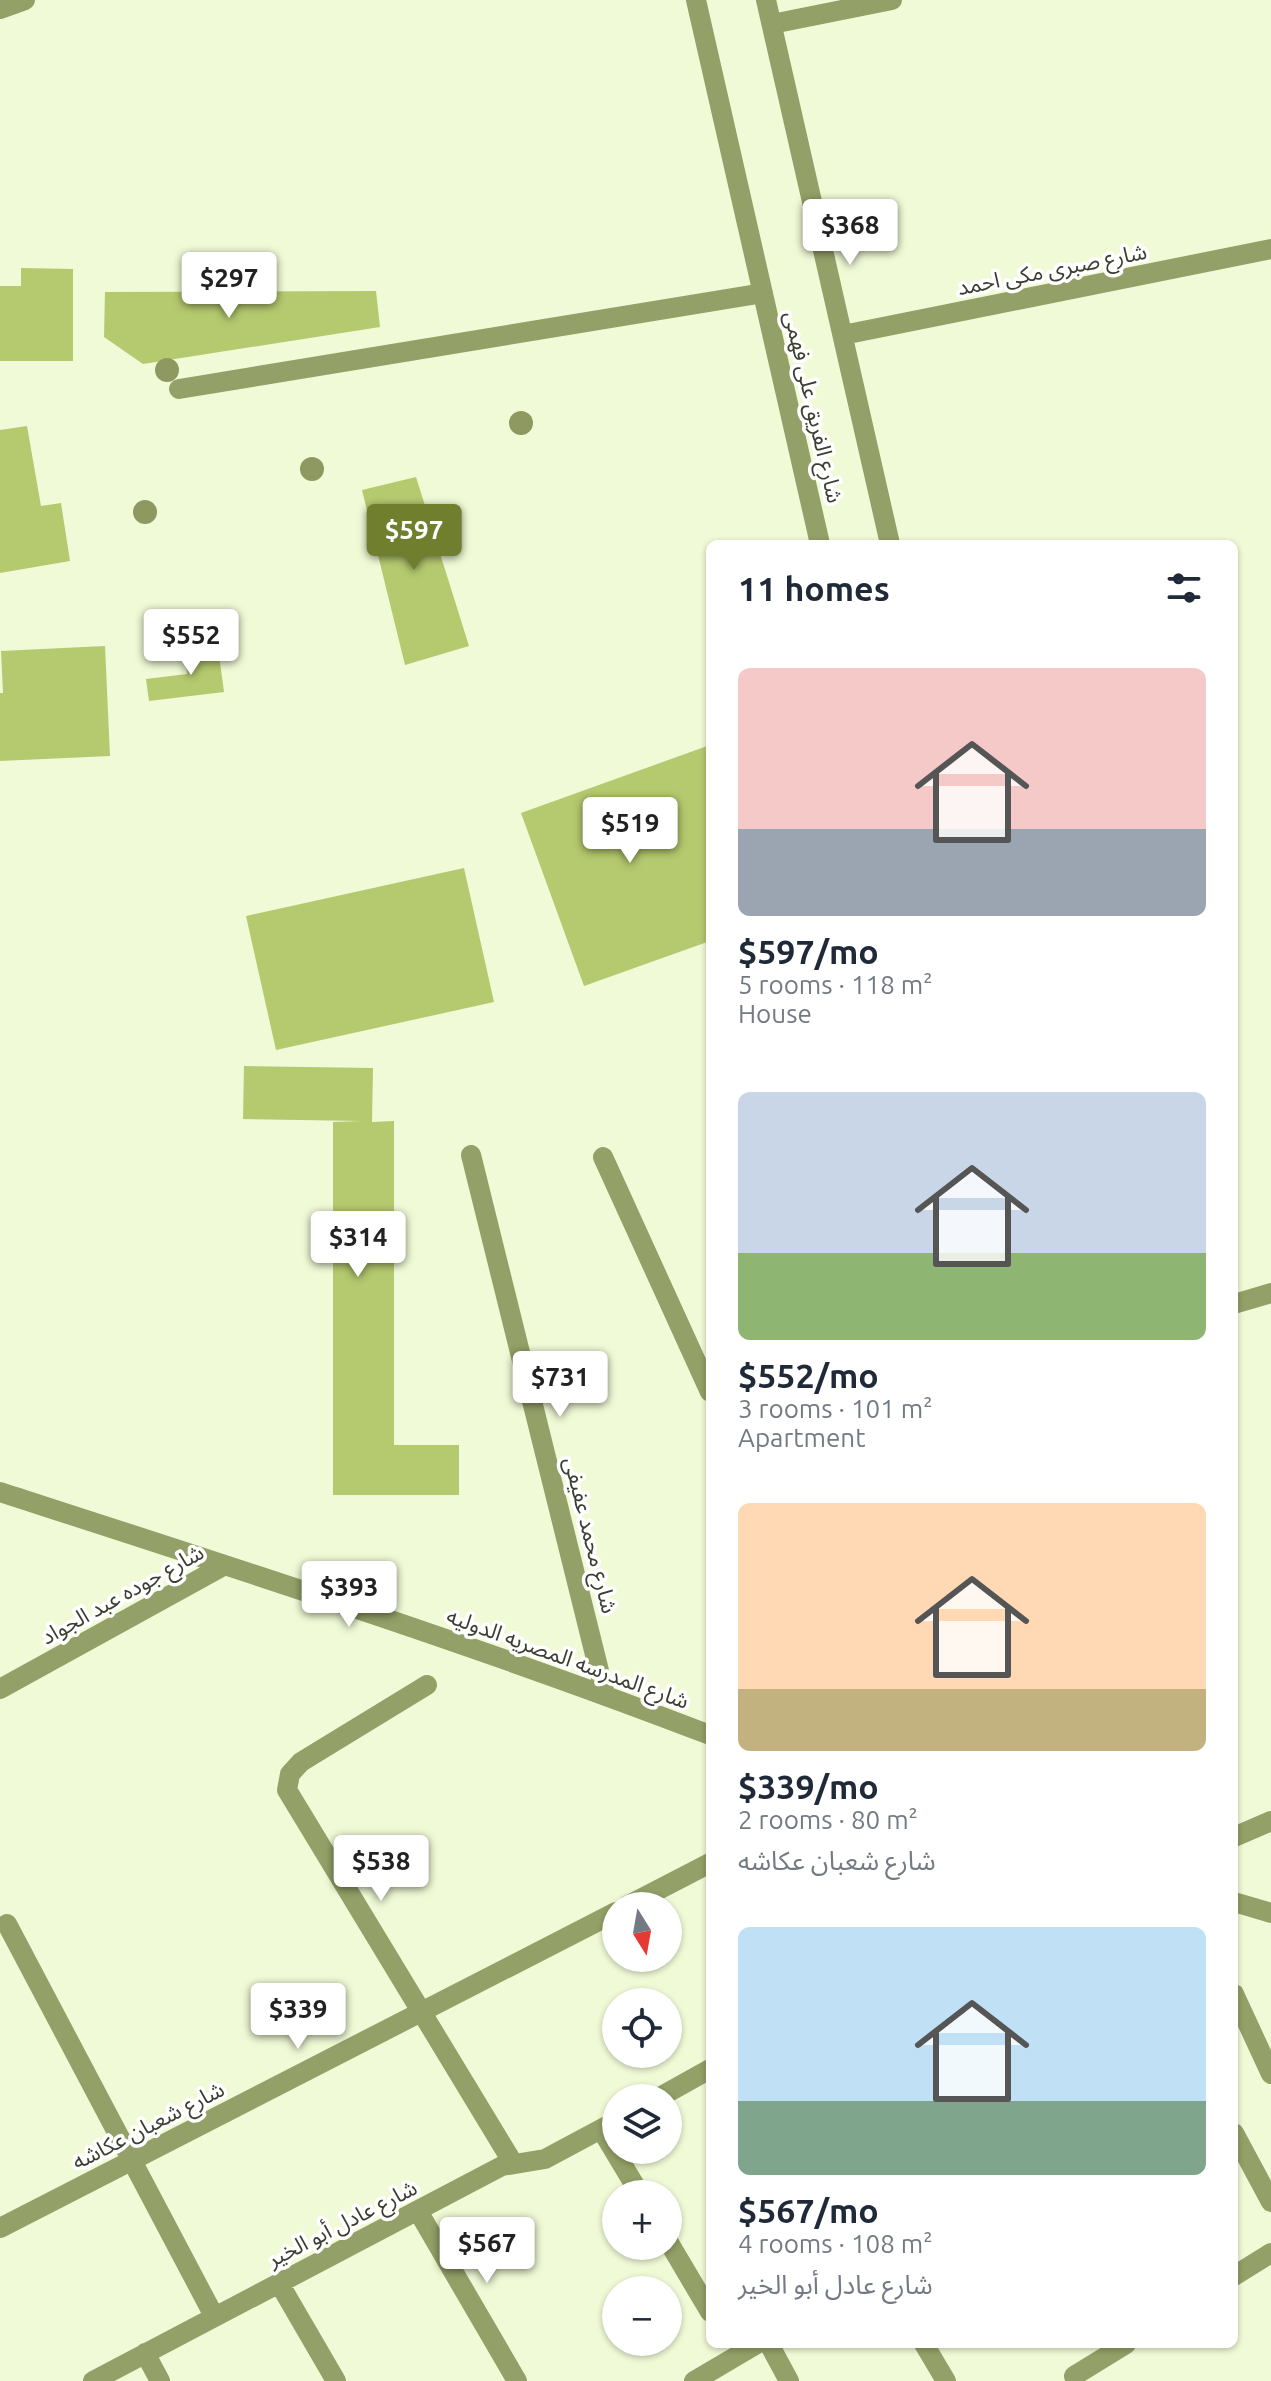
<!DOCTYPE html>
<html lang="en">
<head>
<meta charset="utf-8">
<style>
	body { margin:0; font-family:Ubuntu,"Noto Sans Arabic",sans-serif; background:#f6f6f7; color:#1f2937; height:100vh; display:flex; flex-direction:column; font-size:30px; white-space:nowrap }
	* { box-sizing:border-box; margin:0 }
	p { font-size:26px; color:#747a83 }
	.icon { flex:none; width:44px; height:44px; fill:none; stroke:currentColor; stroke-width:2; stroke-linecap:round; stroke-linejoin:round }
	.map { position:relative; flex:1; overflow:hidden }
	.panel { position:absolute; left:706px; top:540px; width:532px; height:1808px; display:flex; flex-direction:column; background:#fff; border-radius:12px; box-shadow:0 2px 6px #0004 }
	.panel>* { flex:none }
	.needle { width:52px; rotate:169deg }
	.controls { position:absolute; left:602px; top:1892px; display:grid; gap:16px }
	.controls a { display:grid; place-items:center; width:80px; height:80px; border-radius:50%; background:#fff; box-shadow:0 2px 6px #0004; font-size:40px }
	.price { position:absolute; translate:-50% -68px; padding:0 18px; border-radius:8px; background:#fff; color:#222; font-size:26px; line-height:52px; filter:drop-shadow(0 2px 4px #0008) }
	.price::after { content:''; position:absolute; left:50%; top:48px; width:24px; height:18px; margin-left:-12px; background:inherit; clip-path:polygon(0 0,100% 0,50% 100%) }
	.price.current { background:#6f7f2d; color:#fff }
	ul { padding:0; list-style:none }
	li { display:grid; align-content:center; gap:16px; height:424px; padding:0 32px }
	li span { display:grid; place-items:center; height:248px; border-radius:12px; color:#555 }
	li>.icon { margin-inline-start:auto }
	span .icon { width:144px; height:144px; fill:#fffc; stroke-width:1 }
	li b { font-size:34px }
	h2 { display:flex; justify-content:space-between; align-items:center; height:96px; padding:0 32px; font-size:34px }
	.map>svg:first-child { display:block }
	.building { fill:#b5c96f }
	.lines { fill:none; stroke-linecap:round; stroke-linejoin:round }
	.minor { stroke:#93a067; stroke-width:20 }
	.tree { fill:#8e9861 }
	.labels { text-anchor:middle; stroke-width:7; stroke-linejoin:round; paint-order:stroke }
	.street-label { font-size:22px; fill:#3b3f31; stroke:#fff }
</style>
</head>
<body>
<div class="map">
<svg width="1271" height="2381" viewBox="0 0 1271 2381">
	<rect width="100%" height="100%" fill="#f0fad6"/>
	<path class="building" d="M21 268 73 269V361H0V286H21Z
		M376 291 380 327 143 364 104 337 105 292Z
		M27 426 41 506 61 503 70 561 0 573V430Z
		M416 477 469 646 405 665 362 490Z
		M105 646 110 756 0 761V693H3L1 651Z
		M218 647 224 692 149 701 146 679 187 674 185 650Z
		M710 745V941L584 986 521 813Z
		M464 868 494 1002 276 1050 246 916Z
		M244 1066 373 1068 372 1122 394 1121V1445H459V1495H333V1122L361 1121 243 1119Z"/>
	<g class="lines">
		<path class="minor" d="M696 0 820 544
			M766 0 890 544
			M0 9 25 0
			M772 24 892 0
			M843 335 1271 249
			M179 389 763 293
			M471 1155 605 1695
			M603 1157 710 1392
			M1234 1304 1271 1293
			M0 1492C238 1569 476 1645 710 1735
			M427 1685 301 1762 290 1774 287 1790 513 2163
			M0 1689 225 1565
			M1234 1837 1271 1821
			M1234 1902 1271 1913
			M627 1906 710 1863
			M7 1924 214 2316
			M1234 1994 1271 2074
			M658 2098 710 2069
			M601 2129 640 2194
			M1234 2133 1271 2202
			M418 2211 517 2381
			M0 2228 616 1912
			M668 2241 710 2312
			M1234 2276 1271 2253
			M279 2283 336 2381
			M769 2344 789 2381
			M924 2344 946 2381
			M145 2353 160 2381
			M1074 2376 1126 2344
			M93 2381 502 2166 545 2159 616 2121
			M694 2381 757 2344"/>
	</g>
	<g class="tree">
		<circle cx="167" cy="370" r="12"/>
		<circle cx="521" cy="423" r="12"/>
		<circle cx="312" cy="469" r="12"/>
		<circle cx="145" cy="512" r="12"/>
		<circle cx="165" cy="625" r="12"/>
	</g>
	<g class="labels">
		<g class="street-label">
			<text transform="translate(1052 269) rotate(-11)" y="8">شارع صبرى مكى احمد</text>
			<text transform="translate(814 407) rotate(77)" y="8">شارع الفريق على فهمى</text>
			<text transform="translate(591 1535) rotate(76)" y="8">شارع محمد عفيفى</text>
			<text transform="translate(122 1594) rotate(-29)" y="8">شارع جوده عبد الجواد</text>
			<text transform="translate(568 1658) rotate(20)" y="8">شارع المدرسه المصريه الدوليه</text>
			<text transform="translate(148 2125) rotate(-27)" y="8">شارع شعبان عكاشه</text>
			<text transform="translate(342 2223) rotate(-27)" y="8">شارع عادل أبو الخير</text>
		</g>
	</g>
</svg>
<div class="controls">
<a><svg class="needle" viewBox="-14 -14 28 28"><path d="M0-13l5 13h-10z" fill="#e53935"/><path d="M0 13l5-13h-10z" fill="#747a83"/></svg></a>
<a><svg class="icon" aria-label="locate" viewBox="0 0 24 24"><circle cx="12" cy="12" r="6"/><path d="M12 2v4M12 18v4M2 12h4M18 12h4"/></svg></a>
<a><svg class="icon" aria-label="layers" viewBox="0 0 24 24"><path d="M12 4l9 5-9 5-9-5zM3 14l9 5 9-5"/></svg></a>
<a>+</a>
<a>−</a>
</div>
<b class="price" style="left:850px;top:267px">$368</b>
<b class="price" style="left:229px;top:320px">$297</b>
<b class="price current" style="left:414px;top:572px">$597</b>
<b class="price" style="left:191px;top:677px">$552</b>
<b class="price" style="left:630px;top:865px">$519</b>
<b class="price" style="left:358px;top:1279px">$314</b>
<b class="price" style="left:560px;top:1419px">$731</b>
<b class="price" style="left:349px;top:1629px">$393</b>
<b class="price" style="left:381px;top:1903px">$538</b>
<b class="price" style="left:298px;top:2051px">$339</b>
<b class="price" style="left:487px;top:2285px">$567</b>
<section class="panel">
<h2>11 homes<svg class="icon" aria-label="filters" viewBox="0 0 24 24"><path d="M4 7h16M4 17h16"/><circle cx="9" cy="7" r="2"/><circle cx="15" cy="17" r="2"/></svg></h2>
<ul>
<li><span style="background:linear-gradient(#f6c9c9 65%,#9aa5b1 0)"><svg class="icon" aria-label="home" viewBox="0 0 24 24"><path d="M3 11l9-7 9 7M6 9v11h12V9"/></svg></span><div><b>$597/mo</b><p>5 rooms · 118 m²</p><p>House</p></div></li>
<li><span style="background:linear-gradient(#c9d6e8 65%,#8fb573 0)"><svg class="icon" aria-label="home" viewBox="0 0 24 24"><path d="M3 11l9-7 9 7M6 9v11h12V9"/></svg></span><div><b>$552/mo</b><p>3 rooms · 101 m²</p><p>Apartment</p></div></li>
<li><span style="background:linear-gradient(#ffd9b3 75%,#c2b280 0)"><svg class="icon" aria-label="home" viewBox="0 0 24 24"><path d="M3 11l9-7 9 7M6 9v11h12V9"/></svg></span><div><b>$339/mo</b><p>2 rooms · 80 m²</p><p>شارع شعبان عكاشه</p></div></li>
<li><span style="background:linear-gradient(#bfe0f5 70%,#7fa58c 0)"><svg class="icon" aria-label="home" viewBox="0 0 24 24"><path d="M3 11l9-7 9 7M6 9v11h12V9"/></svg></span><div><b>$567/mo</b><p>4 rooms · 108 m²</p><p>شارع عادل أبو الخير</p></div></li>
</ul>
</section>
</div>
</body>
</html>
